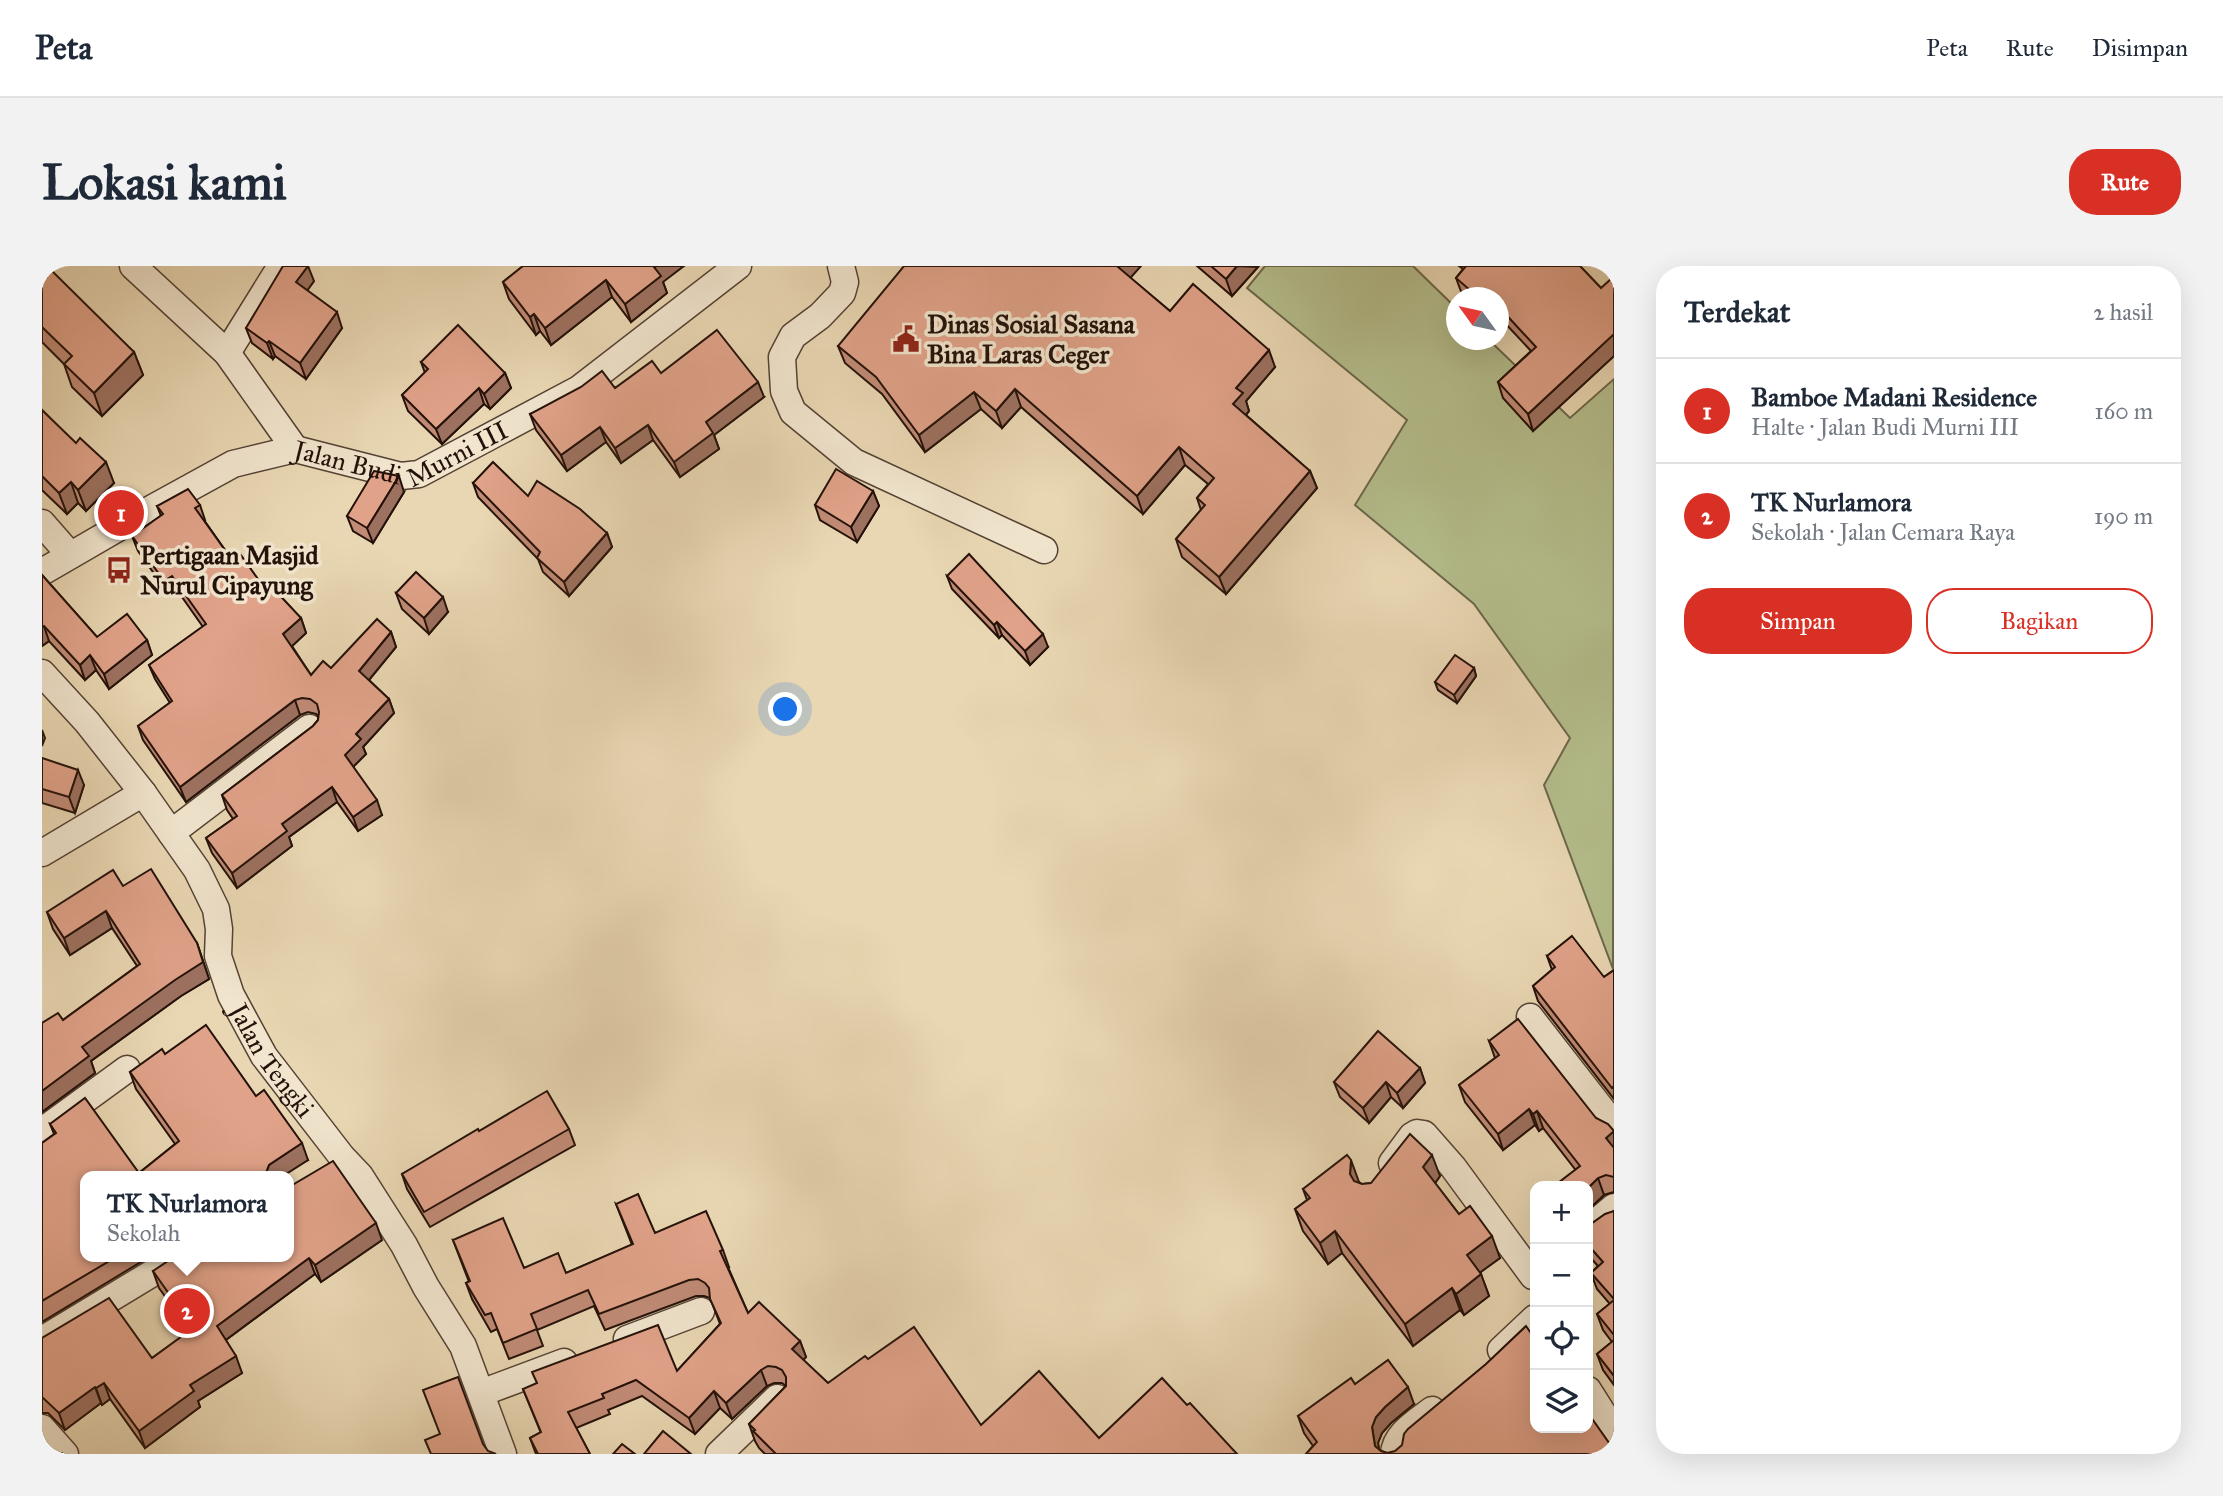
<!DOCTYPE html>
<html lang="id">
<head>
<meta charset="utf-8">
<style>
  :root { --surface:#fff; --page:#f2f2f3; --text:#1f2937; --muted:#747a83; --line:#e0e1e3; --accent:#d93025 }
  body { margin:0; font-family:"IM FELL Great Primer",serif; background:var(--page); color:var(--text) }
  .controls { position:absolute; right:21px; bottom:21px; display:grid; overflow:hidden; border-radius:14px; box-shadow:0 7px 28px #0002 }
  .controls button { width:63px; height:63px; display:grid; place-items:center; padding:0; border:0; border-bottom:2px solid var(--line); background:var(--surface); color:var(--text); font:35px sans-serif }
  .compass { position:absolute; left:1404px; top:21px; width:63px; height:63px; border-radius:50%; background:var(--surface); box-shadow:0 7px 28px #0002; rotate:303deg }
  .you { position:absolute; left:744px; top:444px; width:24px; height:24px; margin:-18px; border:5px solid #fff; border-radius:50%; background:#1a73e8; box-shadow:0 0 0 10px #1a73e833 }
  .badge { display:grid; place-items:center; width:46px; height:46px; border-radius:50%; background:var(--accent); color:#fff; font-size:23px; font-weight:700 }
  .pin { position:absolute; translate:-50% -50%; border:4px solid #fff; box-shadow:0 2px 7px #0006 }
  .popup { position:absolute; left:38px; top:905px; width:214px; height:91px; box-sizing:border-box; display:grid; place-content:center; border-radius:14px; background:var(--surface); filter:drop-shadow(0 2px 5px #0005); font-size:23px; white-space:nowrap; color:var(--muted) }
  .popup b { font-size:26px; color:var(--text) }
  .popup::after { content:''; position:absolute; left:50%; top:100%; margin-left:-14px; border:14px solid transparent; border-top-color:var(--surface) }
  .list { margin:0; padding:0; list-style:none }
  h2 { display:flex; justify-content:space-between; align-items:center; height:91px; margin:0; padding:0 28px; font-size:30px }
  h2 small { font-size:23px; font-weight:400; color:var(--muted) }
  .list li { display:grid; grid-template-columns:46px 1fr auto; gap:21px; align-items:center; box-sizing:border-box; height:105px; padding:0 28px; border-top:2px solid var(--line) }
  .list b { display:block; font-size:26px; white-space:nowrap }
  .list p { margin:0; font-size:23px; white-space:nowrap; color:var(--muted) }
  .list em { font-size:23px; font-style:normal; color:var(--muted) }
  .actions { display:flex; gap:14px; padding:21px 28px }
  .actions a { flex:1; padding:16px 0; border:2px solid var(--accent); border-radius:28px; text-align:center; font-size:24px; color:var(--accent) }
  .actions .main { background:var(--accent); color:#fff }
  .icon { flex:none; width:38px; height:38px; fill:none; stroke:currentColor; stroke-width:2; stroke-linecap:round; stroke-linejoin:round }
  .map { position:relative; flex:none; width:1572px; height:1188px; overflow:hidden; border-radius:28px }
  header { display:flex; align-items:center; gap:42px; box-sizing:border-box; height:98px; padding:0 35px; background:var(--surface); border-bottom:2px solid var(--line) }
  header strong { font-size:33px }
  nav { display:flex; gap:38px; margin-inline-start:auto; font-size:24px }
  .intro { display:flex; align-items:center; justify-content:space-between; box-sizing:border-box; height:168px; padding:0 42px }
  h1 { margin:0; font-size:49px }
  .button { padding:18px 32px; border-radius:28px; background:var(--accent); color:#fff; font-size:24px; font-weight:700 }
  main { display:flex; gap:42px; padding:0 42px }
  aside { flex:1; background:var(--surface); border-radius:28px; box-shadow:0 7px 28px #0002 }
  .map>svg:first-child { display:block }
</style>
</head>
<body>
<header>
<strong>Peta</strong>
<nav><a>Peta</a><a>Rute</a><a>Disimpan</a></nav>
</header>
<div class="intro"><h1>Lokasi kami</h1><a class="button">Rute</a></div>
<main>
<div class="map">
<svg width="1572" height="1188" viewBox="0 0 1572 1188">
  <rect width="100%" height="100%" fill="#e9d7b3"/>
  <filter id="stains"><feTurbulence type="fractalNoise" baseFrequency=".00286" numOctaves="4"/><feColorMatrix values="0 0 0 0 .2 0 0 0 0 .09 0 0 0 0 .02 0 0 0 .5 -.17"/></filter>
  <radialGradient id="worn" r=".72"><stop offset=".6" stop-color="#630" stop-opacity="0"/><stop offset="1" stop-color="#630" stop-opacity=".3"/></radialGradient>
  <path fill="#b5be8d" stroke="#6c684b" stroke-width="2" d="M1223,0H1371L1414,42V74H1447L1528,152L1572,113L1571,703L1502,519L1528,472L1432,338L1313,239L1365,154L1205,22Z"/>
  <g fill="none" stroke-linecap="round" stroke-linejoin="round">
    <defs>
      <g id="street">
        <path d="M91,0L185,87L253,183"/>
        <path d="M799,0L803,16L800,27L778,50L751,70L740,91L742,125L751,146L812,196L1002,284"/>
        <path d="M185,87L239,0"/>
        <path d="M0,257L28,289"/>
        <path id="s1" d="M0,306L100,248L191,198L253,183L359,210L377,208L537,123L696,0"/>
        <path id="s2" d="M0,407L45,456L101,527L155,604L174,643L177,663L176,690L189,729L222,790L300,891L318,910L362,979L384,1021L421,1080L461,1188"/>
        <path d="M129,567L267,462"/>
        <path d="M0,587L101,527"/>
        <path d="M1488,751L1572,859"/>
        <path d="M0,865L85,803"/>
        <path d="M1350,897L1370,870L1375,867L1382,868L1411,901L1491,1010"/>
        <path d="M1546,963L1572,941"/>
        <path d="M585,1073L659,1045"/>
        <path d="M0,1074L137,991"/>
        <path d="M1459,1084L1493,1052"/>
        <path d="M1546,1124L1572,1165"/>
        <path d="M439,1127L522,1096"/>
        <path d="M0,1162L23,1188"/>
        <path d="M677,1188L735,1132"/>
        <path d="M1352,1188C1353,1168 1375,1156 1390,1144"/>
      </g>
    </defs>
    <use href="#street" stroke="#554234" stroke-width="29"/>
    <use href="#street" stroke="#f1e5ce" stroke-width="26"/>
  </g>
  <g fill="#c18b76" stroke="#241109" stroke-width="2">
    <path d="M481,0L621,16L625,27L589,56L570,31L509,79L498,65L494,69L467,33L461,16Z"/>
    <path d="M1155,0H1215L1216,1L1190,30Z"/>
    <path d="M1417,0H1538L1559,22L1572,16V90L1491,165L1461,132L1456,116L1489,85L1461,55L1457,59V32H1424L1420,28L1414,12L1421,3Z"/>
    <path d="M0,7L92,86L101,109L60,150L30,121L22,98L0,76Z"/>
    <path d="M1088,12L1128,45L1233,101L1204,135L1207,145L1204,149L1268,205L1275,222L1184,328L1140,291L1134,273L1159,244L1155,232L1166,218L1143,199L1101,248L979,141L960,162L939,143L883,186L840,128L803,97L796,80Z"/>
    <path d="M272,15L265,24L300,62L264,113L233,90L231,93L210,77L204,62Z"/>
    <path d="M379,96L463,107L469,122L448,143L442,138L400,178L366,145L360,129L383,107Z"/>
    <path d="M619,107L722,131L672,169L677,183L638,211L611,174L579,197L564,176L525,205L494,164L488,148Z"/>
    <path d="M0,144L72,217L44,245L36,237L25,248L0,224Z"/>
    <path d="M431,217L486,230L565,267L570,281L527,330L501,306L496,293L436,231Z"/>
    <path d="M831,225L837,240L815,276L778,254L773,239Z"/>
    <path d="M362,226L331,277L311,265L305,250Z"/>
    <path d="M158,239L163,254H162L188,291L226,327L259,352L264,367L250,380L269,409L289,402L349,366L354,381L327,414L347,433L352,447L321,481L324,488L311,501L340,549L316,565L295,536L247,571L250,580L195,622L170,587L164,572L191,553L185,544L180,529L271,460L276,454V450L274,448L266,446L258,449L144,536L101,474L96,460L128,437L113,413L107,399L161,361L135,324L128,330L96,285L90,270L119,250L115,240Z"/>
    <path d="M0,309L55,371L105,374L110,389L67,423L54,404L43,414L7,375L0,380Z"/>
    <path d="M905,310L1006,381L988,399L960,369L957,372L910,323Z"/>
    <path d="M354,327L406,346L387,368L360,343Z"/>
    <path d="M1432,402L1434,410L1415,437L1396,424L1393,416Z"/>
    <path d="M0,492L42,519L33,547L0,537Z"/>
    <path d="M81,620L155,677L167,713L139,730L49,795L53,807L0,846V757L21,754L95,700L70,662L28,689L11,663L5,646Z"/>
    <path d="M1505,690L1562,711L1572,704V833L1496,735L1491,720L1510,704Z"/>
    <path d="M1447,775L1572,865V926L1562,929L1546,944V920L1501,862L1497,865L1493,859L1461,884L1423,836L1417,819L1453,792Z"/>
    <path d="M123,788L214,830L266,894L44,991H107L0,1056V877L12,868L8,858L97,907L133,878L94,823L88,806Z"/>
    <path d="M1378,802L1383,817L1361,842L1349,831L1327,857L1298,831L1292,816Z"/>
    <path d="M527,863L533,879L388,961L365,923L360,908L437,865Z"/>
    <path d="M1398,910L1393,917L1417,948L1458,992L1438,1006L1447,1030L1422,1049L1418,1044L1371,1080L1300,987L1286,998L1261,965L1253,943L1265,934L1261,923L1317,916L1320,918Z"/>
    <path d="M574,938L613,967L681,984L687,1001H686L706,1047L758,1075L764,1091L761,1094L786,1117L826,1093L939,1159L1057,1172L1145,1139L1195,1188H723L717,1182L713,1175L707,1158L744,1120L740,1117H732L725,1120L690,1153L678,1142L653,1168L600,1130L566,1144L568,1148L534,1162L548,1188H494L488,1172L499,1167L481,1123L635,1105L678,1058L668,1032L662,1030H654L563,1064L552,1040L495,1064L501,1080L467,1093L455,1063L449,1066L430,1033L424,1017L427,1016L411,974L482,1002L524,1007L590,979Z"/>
    <path d="M1572,945V1119L1561,1104L1555,1088L1570,1076L1561,1064L1555,1048L1568,1038L1555,1023L1549,1007L1556,1000L1546,989V960Z"/>
    <path d="M340,974L279,1016L273,1008L184,1074L200,1107L156,1135L158,1141L103,1182L68,1133L60,1139L59,1137L23,1164L6,1147H0V1072L110,1092L148,1065L117,1022L111,1005Z"/>
    <path d="M1313,1118L1372,1138L1349,1157L1340,1167L1336,1177L1337,1184L1345,1187L1264,1188L1271,1180L1262,1167L1256,1150Z"/>
  </g>
  <g fill="#9d7160" stroke="#241109" stroke-width="2">
    <path d="M266,0L272,15L260,32L254,16Z"/>
    <path d="M614,0H642L621,16L625,27L589,56L583,38Z"/>
    <path d="M1077,0H1099L1082,19L1076,1Z"/>
    <path d="M1195,0L1216,1L1190,30L1184,13Z"/>
    <path d="M564,14L570,31L509,79L503,62Z"/>
    <path d="M1457,43L1461,55L1457,60Z"/>
    <path d="M295,46L300,62L264,113L258,97Z"/>
    <path d="M492,48L498,65L494,69L488,51Z"/>
    <path d="M1572,68V90L1491,165L1486,148Z"/>
    <path d="M227,75L233,90L231,93L225,77Z"/>
    <path d="M1227,84L1233,101L1204,135L1207,145L1198,156L1191,138L1194,122Z"/>
    <path d="M92,86L101,109L60,150L52,127Z"/>
    <path d="M463,107L469,122L448,143L442,128Z"/>
    <path d="M716,116L722,131L672,169L677,183L638,211L632,196L664,156Z"/>
    <path d="M437,122L442,138L400,178L394,163Z"/>
    <path d="M973,123L979,141L960,162L954,145Z"/>
    <path d="M932,126L939,143L883,186L877,169Z"/>
    <path d="M606,159L611,174L579,197L573,182Z"/>
    <path d="M558,161L564,176L525,205L519,189Z"/>
    <path d="M1137,181L1143,199L1101,248L1095,230Z"/>
    <path d="M64,196L72,217L44,245L36,224Z"/>
    <path d="M1268,205L1275,222L1184,328L1177,311Z"/>
    <path d="M357,210L362,226L331,277L325,262Z"/>
    <path d="M29,216L36,237L25,248L17,227Z"/>
    <path d="M831,225L837,240L815,276L809,261Z"/>
    <path d="M565,267L570,281L527,330L522,316Z"/>
    <path d="M130,310L135,324L128,330L122,315Z"/>
    <path d="M401,331L406,346L387,368L382,352Z"/>
    <path d="M259,352L264,367L247,383L241,368Z"/>
    <path d="M955,356L960,369L957,372L952,359Z"/>
    <path d="M2,360L7,375L0,380V361Z"/>
    <path d="M349,366L354,381L322,420L317,405Z"/>
    <path d="M1001,368L1006,381L988,399L983,385Z"/>
    <path d="M105,374L110,389L67,423L62,408Z"/>
    <path d="M48,389L54,404L43,414L38,399Z"/>
    <path d="M1432,402L1434,410L1415,437L1412,429Z"/>
    <path d="M347,433L352,447L321,481L324,488L308,504L303,489L314,468Z"/>
    <path d="M253,434L258,449L144,536L138,521Z"/>
    <path d="M0,464L3,472L0,480Z"/>
    <path d="M36,504L42,519L33,547L27,531Z"/>
    <path d="M290,521L295,536L247,571L250,580L195,622L190,607L240,558Z"/>
    <path d="M335,534L340,549L316,565L311,551Z"/>
    <path d="M64,645L70,662L28,689L22,672Z"/>
    <path d="M155,677L167,713L139,730L49,795L53,807L0,846V825L40,781Z"/>
    <path d="M1378,802L1383,817L1361,842L1355,827Z"/>
    <path d="M1344,816L1349,831L1327,857L1321,842Z"/>
    <path d="M1487,843L1493,859L1461,884L1456,868Z"/>
    <path d="M1495,845L1501,862L1497,865L1491,848Z"/>
    <path d="M1572,865V886L1564,872Z"/>
    <path d="M260,877L266,894L241,910H225L224,907L227,899Z"/>
    <path d="M1390,889L1398,910L1389,923L1381,901Z"/>
    <path d="M1309,894L1317,916L1315,930L1308,908Z"/>
    <path d="M1556,912L1562,929L1546,944V922Z"/>
    <path d="M334,957L340,974L279,1016L273,999Z"/>
    <path d="M1293,965L1300,987L1286,998L1278,977Z"/>
    <path d="M1450,970L1458,992L1432,1011L1425,989Z"/>
    <path d="M267,992L273,1008L181,1076L175,1060Z"/>
    <path d="M1439,1008L1447,1030L1422,1049L1414,1028Z"/>
    <path d="M1410,1022L1418,1044L1371,1080L1363,1058Z"/>
    <path d="M758,1075L764,1091L756,1100L750,1083Z"/>
    <path d="M194,1090L200,1107L156,1135L158,1141L103,1182L97,1165L148,1119Z"/>
    <path d="M719,1104L725,1120L690,1153L684,1137Z"/>
    <path d="M62,1117L68,1133L60,1139L54,1122Z"/>
    <path d="M53,1121L59,1137L23,1164L17,1147Z"/>
    <path d="M1366,1121L1372,1138L1349,1157L1340,1167L1336,1177L1338,1188L1333,1180L1330,1161L1334,1151L1343,1141Z"/>
    <path d="M672,1125L678,1142L653,1168L647,1152Z"/>
  </g>
  <g fill="#e0a289" stroke="#241109" stroke-width="2">
    <path d="M241,0H266L254,16L295,46L258,97L227,75L225,77L204,62Z"/>
    <path d="M481,0H614L612,1L619,10L583,38L564,14L503,62L492,48L488,51L461,16Z"/>
    <path d="M862,0H1077L1076,1L1128,45L1151,18L1227,84L1194,122L1201,127L1191,138L1268,205L1177,311L1134,273L1163,239L1155,232L1172,212L1137,181L1095,230L973,123L954,145L932,126L877,169L834,111L796,80Z"/>
    <path d="M1169,0H1195L1184,13Z"/>
    <path d="M1424,0H1538L1559,22L1569,13L1572,16V68L1486,148L1456,116L1494,81L1457,41V32H1437L1414,12Z"/>
    <path d="M6,1L92,86L52,127L22,98L30,90L0,61V7Z"/>
    <path d="M416,59L463,107L442,128L437,122L394,163L360,129L386,103L379,96Z"/>
    <path d="M675,64L716,116L664,156L671,167L632,196L606,159L573,182L558,161L519,189L488,148L539,121L560,105L573,122L610,95L619,107Z"/>
    <path d="M0,144L34,177L38,172L64,196L36,224L29,216L17,227L0,210Z"/>
    <path d="M451,196L486,230L495,215L538,243L565,267L522,316L495,292L498,286L431,217Z"/>
    <path d="M794,203L831,225L809,261L773,239Z"/>
    <path d="M332,205L357,210L325,262L305,250Z"/>
    <path d="M146,223L158,239L153,242L188,291L196,285L226,327L231,322L259,352L241,368L269,409L281,395L289,402L335,353L349,366L317,405L347,433L314,468L319,473L303,489L335,534L311,551L290,521L240,558L245,565L190,607L164,572L195,550L180,529L271,460L276,454L277,446L275,438L268,433L260,432L253,434L138,521L96,460L130,435L107,399L164,358L130,310L122,315L90,270L121,248L115,240Z"/>
    <path d="M927,288L1001,368L983,385L955,356L952,359L905,310Z"/>
    <path d="M374,306L401,331L382,352L354,327Z"/>
    <path d="M0,309L55,371L85,348L105,374L62,408L48,389L38,399L2,360L0,361Z"/>
    <path d="M1413,389L1432,402L1412,429L1393,416Z"/>
    <path d="M0,492L36,504L27,531L0,523Z"/>
    <path d="M109,603L155,677L161,696L133,714L40,781L47,790L0,825V757L16,747L21,754L98,698L64,645L22,672L5,646L71,604L81,620Z"/>
    <path d="M1530,670L1562,711L1572,704V820L1570,822L1491,720L1513,701L1505,690Z"/>
    <path d="M1476,753L1554,852L1566,858L1572,865L1564,872L1572,882V911L1564,909L1556,912L1546,922V920H1512L1538,900L1495,845L1491,848L1487,843L1456,868L1417,819L1457,789L1447,775Z"/>
    <path d="M164,759L214,830L222,824L260,877L227,899L224,907L225,910H44V991H74L0,1035V877L14,867L8,858L43,832L97,907L137,875L88,806L120,783L123,788Z"/>
    <path d="M1336,765L1378,802L1355,827L1344,816L1321,842L1292,816Z"/>
    <path d="M505,825L527,863L382,946L360,908L436,863L437,865Z"/>
    <path d="M1368,868L1390,889L1381,901L1417,948L1428,940L1450,970L1425,989L1439,1008L1414,1028L1410,1022L1363,1058L1293,965L1278,977L1253,943L1268,932L1261,923L1305,889L1309,894L1308,908L1312,915L1320,918L1329,917Z"/>
    <path d="M291,895L334,957L273,999L267,992L175,1060L194,1090L148,1119L152,1125L97,1165L62,1117L54,1122L53,1121L17,1147L0,1131V1072L67,1032L110,1092L151,1062L111,1005L132,991H247V921Z"/>
    <path d="M596,928L613,967L664,945L681,984L678,985L706,1047L717,1036L758,1075L750,1083L786,1117L823,1090L826,1093L872,1061L939,1159L997,1105L1057,1172L1120,1112L1145,1139L1148,1137L1195,1188H734L711,1165L713,1164L707,1158L744,1120V1111L740,1104L734,1101L726,1100L719,1104L684,1137L672,1125L647,1152L594,1114L560,1128L562,1132L526,1146L548,1188H496L488,1172L499,1166L481,1123L495,1117L490,1106L616,1059L635,1105L679,1057L668,1033L667,1022L663,1017L656,1013L647,1014L557,1048L546,1024L489,1048L495,1063L461,1077L449,1047L443,1049L424,1017L428,1015L411,974L461,952L482,1002L516,987L524,1007L591,978L574,938Z"/>
    <path d="M1572,945V1033L1549,1007L1561,996L1546,979V960L1563,948Z"/>
    <path d="M1572,1034V1069L1555,1048Z"/>
    <path d="M1484,1060L1493,1073V1162H1546V1147L1572,1184V1188H1264L1275,1176L1256,1150L1309,1112L1313,1118L1346,1094L1366,1121L1343,1141L1334,1151L1330,1161L1333,1180L1339,1185L1345,1187L1353,1185L1360,1179L1362,1168L1366,1163L1444,1098Z"/>
    <path d="M1572,1074V1110L1555,1088Z"/>
    <path d="M416,1111L441,1178L446,1185L454,1188H389L383,1174L398,1168L381,1124Z"/>
    <path d="M621,1165L649,1188H602Z"/>
    <path d="M0,1176L6,1182L13,1187H20L21,1188H0Z"/>
    <path d="M580,1178L593,1188H571Z"/>
  </g>
  <defs>
    <symbol id="civic-bare" viewBox="-9 -9 18 18"><path d="M-.6-6.5H3V-4.5H.6V-3L4-1V1h2V6H-6V1h2V-1L-.6-3ZM-1.2 2.5V6h2.4V2.5Z" fill="#8f2418" stroke="#f1e5ce" stroke-width="2.5" paint-order="stroke"/></symbol>
    <symbol id="bus-bare" viewBox="-9 -9 18 18"><path d="M-5-6H5V4H4V6H2V4H-2V6H-4V4H-5ZM-3.5-4V0h7V-4ZM-3.5 1.2v1.5H-2V1.2ZM2 1.2v1.5H3.5V1.2Z" fill="#8f2418" stroke="#f1e5ce" stroke-width="2.5" paint-order="stroke"/></symbol>
  </defs>
  <g fill-rule="evenodd">
    <use href="#civic-bare" x="845" y="54" width="38" height="38"/>
    <use href="#bus-bare" x="58" y="285" width="38" height="38"/>
  </g>
  <g text-anchor="middle" stroke-width="7" stroke-linejoin="round" paint-order="stroke">
    <g font-size="26" font-weight="bold" fill="#241109" stroke="#f1e5ce" text-anchor="start">
      <text x="885" y="67">Dinas Sosial Sasana<tspan x="885" dy="30">Bina Laras Ceger</tspan></text>
      <text x="98" y="298">Pertigaan Masjid<tspan x="98" dy="30">Nurul Cipayung</tspan></text>
    </g>
    <g font-size="26" fill="#241109" stroke="#f1e5ce">
      <text dy="9" stroke="none"><textPath href="#s1" startOffset="396">Jalan Budi Murni III</textPath></text>
      <text dy="9" stroke="none"><textPath href="#s2" startOffset="460">Jalan Tengki</textPath></text>
    </g>
  </g>
  <rect width="100%" height="100%" filter="url(#stains)"/>
  <rect width="100%" height="100%" fill="url(#worn)"/>
</svg>
<div class="controls">
<button>+</button>
<button>−</button>
<button><svg class="icon" aria-label="locate" viewBox="0 0 24 24"><circle cx="12" cy="12" r="6"/><path d="M12 2v4M12 18v4M2 12h4M18 12h4"/></svg></button>
<button><svg class="icon" aria-label="layers" viewBox="0 0 24 24"><path d="M12 4l9 5-9 5-9-5zM3 14l9 5 9-5"/></svg></button>
</div>
<svg class="compass" viewBox="-18 -18 36 36"><path d="M0-13l5 13h-10z" fill="#e53935"/><path d="M0 13l5-13h-10z" fill="#747a83"/></svg>
<div class="you"></div>
<div class="pin badge" style="left:79px;top:247px">1</div>
<div class="pin badge" style="left:145px;top:1045px">2</div>
<div class="popup"><b>TK Nurlamora</b>Sekolah</div>
</div>
<aside>
<h2>Terdekat<small>2 hasil</small></h2>
<ul class="list">
<li><span class="badge">1</span><div><b>Bamboe Madani Residence</b><p>Halte · Jalan Budi Murni III</p></div><em>160 m</em></li>
<li><span class="badge">2</span><div><b>TK Nurlamora</b><p>Sekolah · Jalan Cemara Raya</p></div><em>190 m</em></li>
</ul>
<div class="actions"><a class="main">Simpan</a><a>Bagikan</a></div>
</aside>
</main>
</body>
</html>
